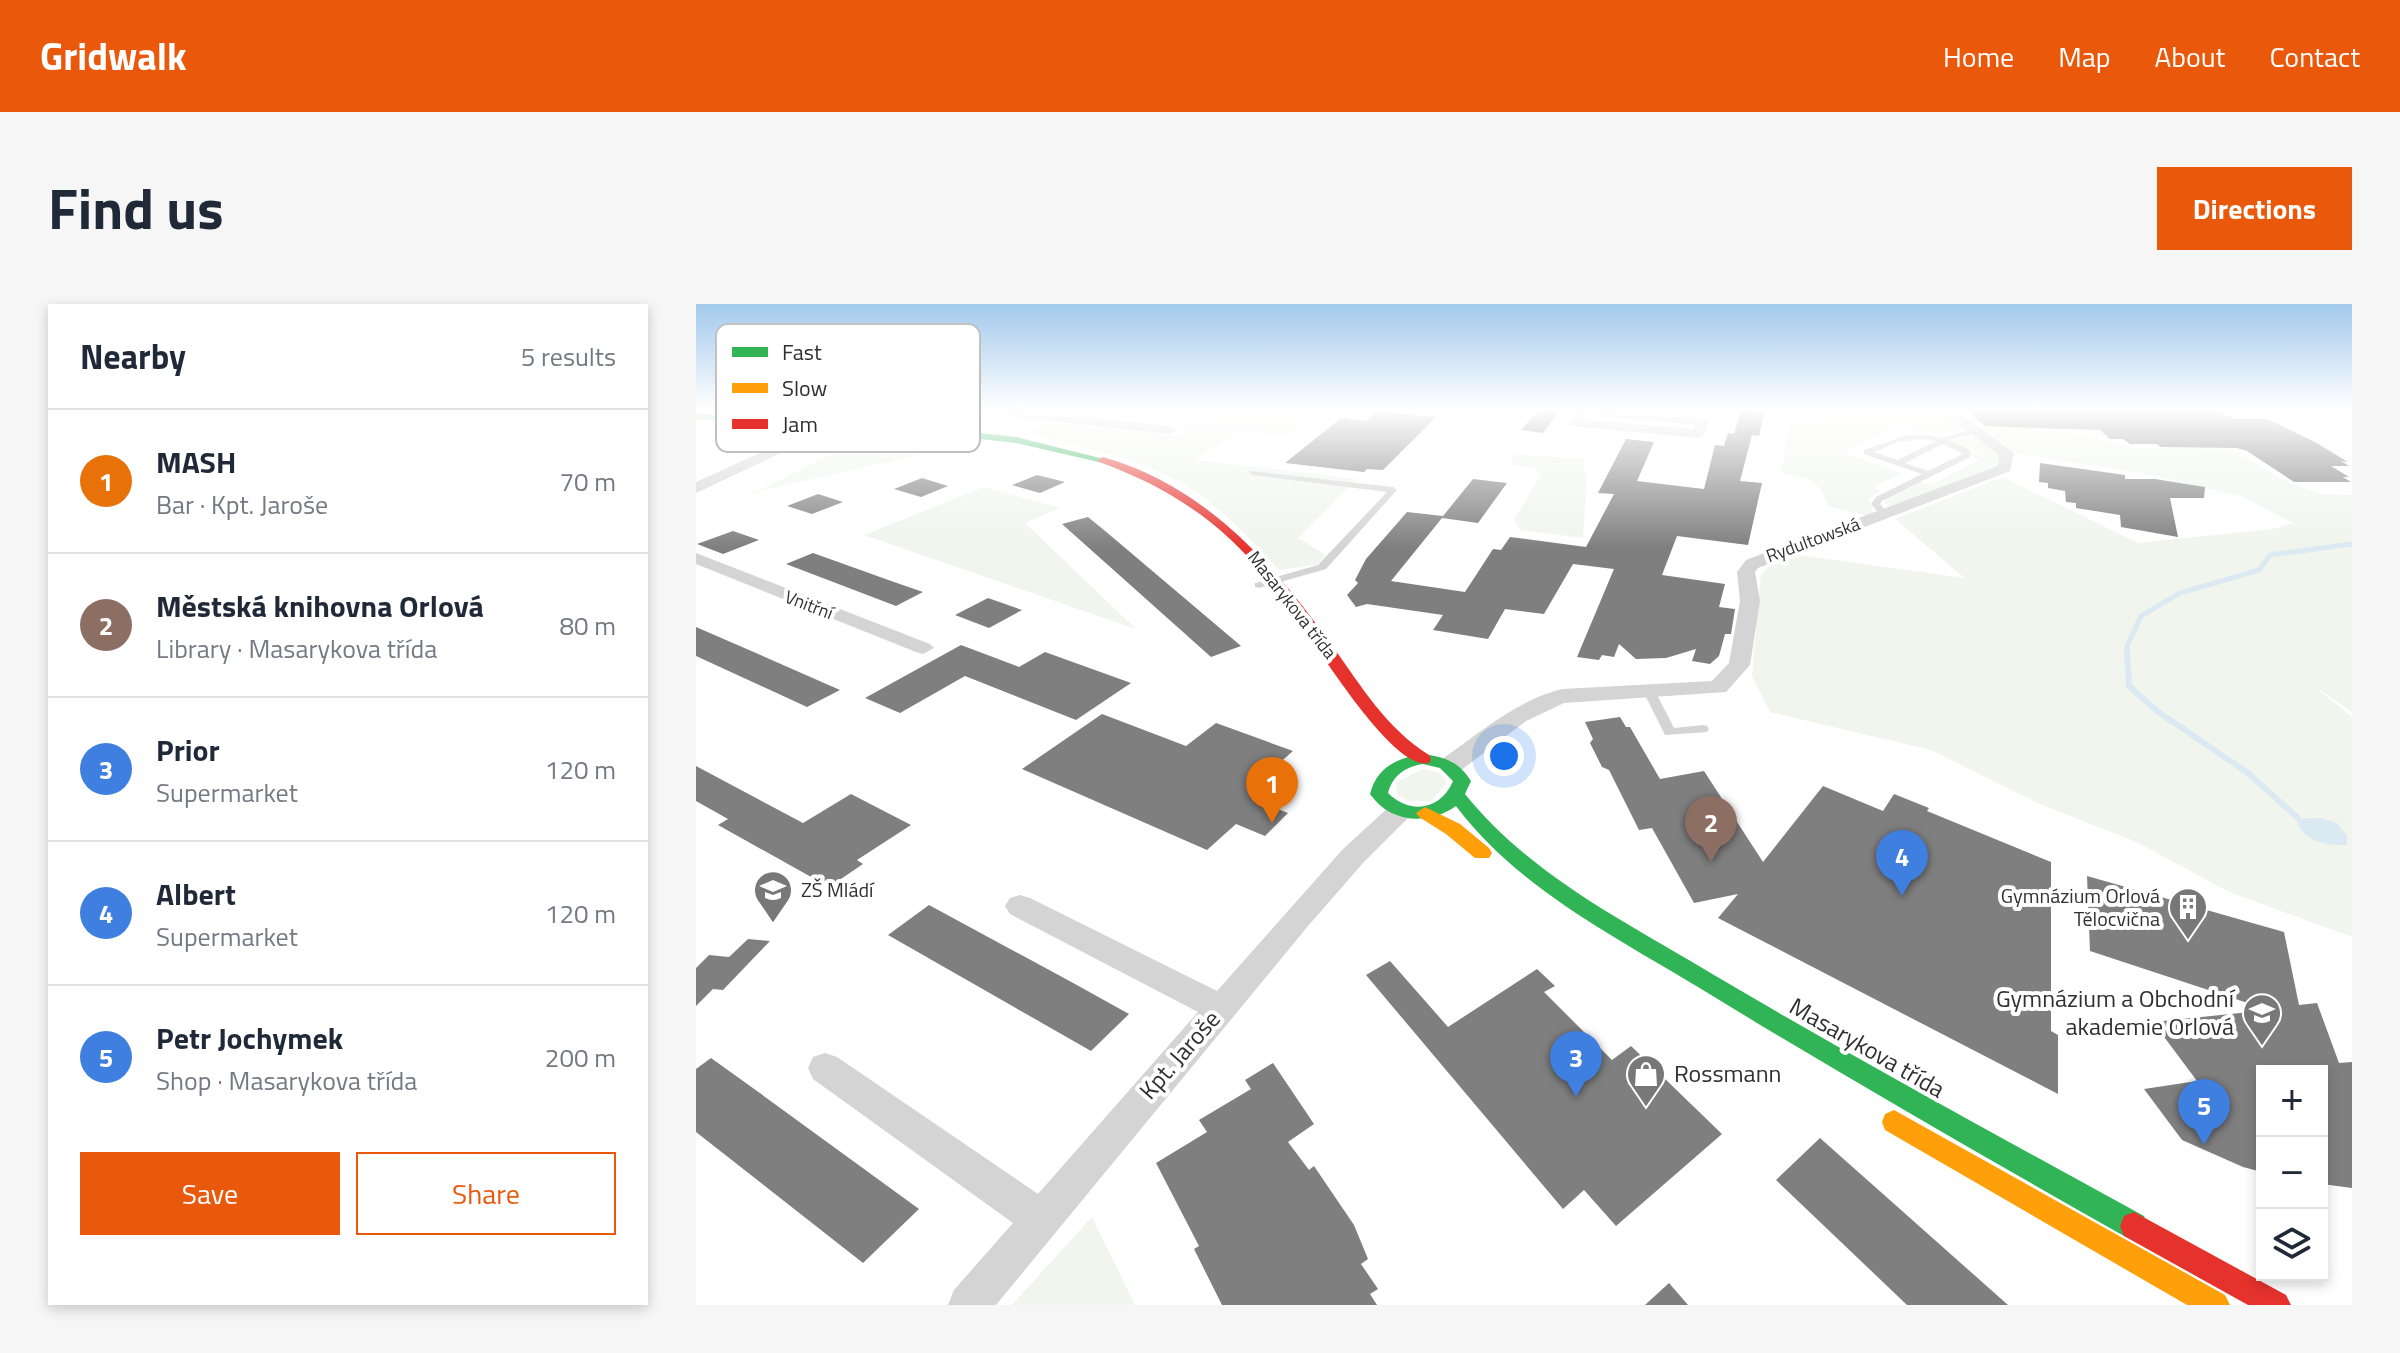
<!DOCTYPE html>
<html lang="en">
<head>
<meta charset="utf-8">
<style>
  :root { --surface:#fff; --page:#f6f6f7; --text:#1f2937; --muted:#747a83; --line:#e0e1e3; --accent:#ea580c }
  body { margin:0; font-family:"Titillium Web",sans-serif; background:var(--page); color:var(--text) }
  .controls { position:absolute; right:24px; bottom:24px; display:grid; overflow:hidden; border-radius:0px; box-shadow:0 4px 12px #0003 }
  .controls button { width:72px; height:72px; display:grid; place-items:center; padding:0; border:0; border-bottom:2px solid var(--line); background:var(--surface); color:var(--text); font:40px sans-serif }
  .you { position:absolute; left:808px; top:452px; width:28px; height:28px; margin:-20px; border:6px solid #fff; border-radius:50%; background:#1a73e8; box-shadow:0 0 0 12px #1a73e833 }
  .badge { display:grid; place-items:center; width:52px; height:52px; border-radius:50%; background:var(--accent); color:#fff; font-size:26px; font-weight:700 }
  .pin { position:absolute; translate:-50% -66px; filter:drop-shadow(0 2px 4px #0008) }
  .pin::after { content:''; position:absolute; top:42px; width:28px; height:24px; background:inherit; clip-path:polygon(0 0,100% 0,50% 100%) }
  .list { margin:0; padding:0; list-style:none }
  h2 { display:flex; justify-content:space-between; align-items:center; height:104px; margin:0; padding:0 32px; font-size:34px }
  h2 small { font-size:26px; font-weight:400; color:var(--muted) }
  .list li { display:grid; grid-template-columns:52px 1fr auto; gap:24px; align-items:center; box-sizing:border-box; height:144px; padding:0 32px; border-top:2px solid var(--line) }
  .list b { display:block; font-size:30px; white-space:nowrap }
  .list p { margin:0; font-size:26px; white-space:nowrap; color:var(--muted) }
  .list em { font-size:26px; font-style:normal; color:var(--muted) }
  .actions { display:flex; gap:16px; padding:24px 32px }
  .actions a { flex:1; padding:18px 0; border:2px solid var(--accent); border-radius:0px; text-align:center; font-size:28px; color:var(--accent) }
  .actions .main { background:var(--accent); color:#fff }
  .icon { flex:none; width:44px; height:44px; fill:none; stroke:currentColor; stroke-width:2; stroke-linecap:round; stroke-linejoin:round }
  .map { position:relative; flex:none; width:1656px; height:1001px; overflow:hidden; border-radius:0px }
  header { display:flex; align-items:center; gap:48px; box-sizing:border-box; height:112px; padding:0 40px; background:var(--accent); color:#fff }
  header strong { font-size:38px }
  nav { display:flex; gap:44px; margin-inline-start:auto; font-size:28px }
  .intro { display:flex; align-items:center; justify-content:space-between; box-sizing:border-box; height:192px; padding:0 48px }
  h1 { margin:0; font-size:56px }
  .button { padding:20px 36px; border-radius:0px; background:var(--accent); color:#fff; font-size:28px; font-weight:700 }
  main { display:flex; gap:48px; padding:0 48px }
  aside { flex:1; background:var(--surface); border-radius:0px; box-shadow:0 4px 12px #0003 }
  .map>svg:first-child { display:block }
</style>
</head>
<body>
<header>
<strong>Gridwalk</strong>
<nav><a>Home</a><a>Map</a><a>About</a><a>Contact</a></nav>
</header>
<div class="intro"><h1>Find us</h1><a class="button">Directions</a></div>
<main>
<aside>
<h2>Nearby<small>5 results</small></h2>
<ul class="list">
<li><span class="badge" style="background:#e8710a">1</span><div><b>MASH</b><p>Bar · Kpt. Jaroše</p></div><em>70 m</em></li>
<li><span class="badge" style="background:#8d6e63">2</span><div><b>Městská knihovna Orlová</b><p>Library · Masarykova třída</p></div><em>80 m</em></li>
<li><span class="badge" style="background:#3f7fe0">3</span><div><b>Prior</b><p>Supermarket</p></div><em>120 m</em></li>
<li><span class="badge" style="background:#3f7fe0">4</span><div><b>Albert</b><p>Supermarket</p></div><em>120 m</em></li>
<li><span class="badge" style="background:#3f7fe0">5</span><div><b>Petr Jochymek</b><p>Shop · Masarykova třída</p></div><em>200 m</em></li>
</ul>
<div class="actions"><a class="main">Save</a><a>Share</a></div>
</aside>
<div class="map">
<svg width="1656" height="1001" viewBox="0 0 1656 1001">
  <rect width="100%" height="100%" fill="#fff"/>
  <g fill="#f1f5ed">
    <path d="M562,104H643L616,113L590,132L540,128L498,156L661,175L602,234L630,251L620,261L583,266C557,238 530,208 498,187C448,154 387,143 330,129L354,119L480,132C488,127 498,116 507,116C531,113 540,120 562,104Z"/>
    <path d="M1123,104L1247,106L1259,117L1263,126L1234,131L1204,122L1152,145L1150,150L1206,169L1177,183L1185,187L1172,194L1177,208L1172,212L1132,202C1122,174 1113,174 1085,169L1094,117L1120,119Z"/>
    <path d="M1286,123H1346L1439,144L1534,145L1592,178L1624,190L1656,191V408L1614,379L1656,413V633L1533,588L1441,538L1346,501L1235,446L1074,408L1056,372L1065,270L1087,249L1269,274L1199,215L1307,173L1442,239L1577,225L1597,219L1548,193L1455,171L1321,150Z"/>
    <path d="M1272,131L1304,149L1302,164L1197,204L1188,199L1192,193L1223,177L1235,181L1284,156L1275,151L1277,146L1257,137Z"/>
    <path d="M138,148L223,151L46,191L66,185Z"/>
    <path d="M819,150L887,155V164L891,169L887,234L825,226L818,216L845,171L841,165L813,160Z"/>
    <path d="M288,183L364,204L329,219L440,325L168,231Z"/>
    <path d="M728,465L744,469L751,478L736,497H711L701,490L700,478Z"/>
    <path d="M396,913L439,1001H316Z"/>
  </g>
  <path fill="#dae9f2" d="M1625,514L1641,519L1651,532V541C1631,541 1610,539 1601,519L1606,515Z"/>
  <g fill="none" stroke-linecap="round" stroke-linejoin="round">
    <path stroke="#dae9f2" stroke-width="5" d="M1431,349V342L1445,312L1484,289L1563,266L1574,251L1656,240"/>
    <path stroke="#dae9f2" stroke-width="6" d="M1431,347L1433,382L1461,407L1552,469L1602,514"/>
  </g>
  <g fill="#7f7f7f">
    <path d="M844,104H866L847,129L825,126Z"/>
    <path d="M1046,104L1069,106L1063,132L1056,131L1044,177L1066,179L1052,241L981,232L966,271L1029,280L1023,303L1039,305L1035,330H1029L1023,352L1014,360L996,357L1000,345L970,354L940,355L923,340L918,353L906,351L903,356L881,353L918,265L877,260L848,310L809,305L792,335L737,326L747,311L671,300L660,303L651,291L662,279L659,276L670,255L711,208L747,212L777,175L811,179L782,219L746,214L695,277L769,288L797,245L805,246L814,233L890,243L918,190L902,189L930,135L958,138L941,177L1008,185L1019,141L1028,142L1032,129L1038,130Z"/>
    <path d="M1270,104H1516L1538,115H1571L1619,138L1652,158L1645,157L1653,162H1635L1653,173H1647L1655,178H1598L1551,147L1541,144L1465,143L1461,140H1434L1427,135H1414L1404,126L1288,122Z"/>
    <path d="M681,107L740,113L687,166L671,165L668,168L589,159L645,114L670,117Z"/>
    <path d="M1344,159L1429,171V175H1459L1509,183L1508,194H1474L1482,233L1425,223L1424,211L1380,204V199L1370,198L1369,187L1352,184V179L1343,178Z"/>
    <path d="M341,171L369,178L344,189L316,181Z"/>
    <path d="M226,174L252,182L225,193L198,185Z"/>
    <path d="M122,190L147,198L116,210L91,202Z"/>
    <path d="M392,213L408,226L545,342L515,353L366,220Z"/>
    <path d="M37,227L63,236L27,250L1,240Z"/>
    <path d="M117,249L198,278L227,288L200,302L90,260Z"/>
    <path d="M292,294L326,306L293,324L259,311Z"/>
    <path d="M0,323L53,346L144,386L111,403L0,352Z"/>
    <path d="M265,341L323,363L349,348L435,379L380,416L269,372L204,409L169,394Z"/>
    <path d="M406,410L490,442L520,419L597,447L580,462L590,475L563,498L592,509L569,532L540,520L511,546L326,465Z"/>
    <path d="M924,413L930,423H934L964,475L1008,467L1067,558L1127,482L1187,507L1198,490L1233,504L1231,507L1355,558V727L1362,731V790L1022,614L1042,590L998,599L956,524L943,526L913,466L906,463L894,439L897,435L889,418Z"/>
    <path d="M0,462L107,519L155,490L215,521L161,556L167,560L133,583L22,521L32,515L0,497Z"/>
    <path d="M1391,572L1588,628L1603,701L1621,699L1643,759L1656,758V884L1626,880V767H1566V868L1547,863L1486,836L1448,785L1501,777L1457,718L1573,706L1394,647Z"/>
    <path d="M233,601L379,680L433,710L395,747L192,631Z"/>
    <path d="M52,635L74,637L27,686L17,685L0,702V664L13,651L33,653Z"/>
    <path d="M694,657L752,723L841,665L859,682L848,688L916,756L935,742L1026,830L920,922L888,886L867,905L670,671Z"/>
    <path d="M15,754L61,787L223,905L167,959L0,828V765Z"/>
    <path d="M577,759L618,820L592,838L613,866L618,862L658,921L672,955L665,960L682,985L674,990L681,1001H526L498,945L503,942L460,859L511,828L503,816L555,785L549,776Z"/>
    <path d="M1124,834L1312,1001H1211L1080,876Z"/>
    <path d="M973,979L992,1001H949Z"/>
  </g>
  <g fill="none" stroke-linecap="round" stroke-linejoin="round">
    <g fill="#d4d4d4" fill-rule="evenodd">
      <path d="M1277,125L1281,127L1280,129L1253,136L1275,146L1274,153L1186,197L1184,200L1193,210L1191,212H1185L1175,200L1180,193L1226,170L1168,150V146L1211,131H1232L1246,134ZM1222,135L1240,137L1201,156L1178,148L1202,138ZM1247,140L1267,150L1232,167L1209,159Z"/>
      <path d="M554,167L697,183L701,186L630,265L563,284L559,283V279L622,261L691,188L557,171L553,169Z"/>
      <path d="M953,383L959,387L978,424L1007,421L1011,422L1013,425L1011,428L969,431L947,387Z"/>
    </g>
    <g fill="#d4d4d4" fill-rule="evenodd">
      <path d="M40,104H60L25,118L18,114Z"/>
      <path d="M304,104L473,122L480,126L473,130L312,113L307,112Z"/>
      <path d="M883,104L1006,114L1013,118L1009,130L1002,134L875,122L873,119ZM892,111L998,121L997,125L889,116Z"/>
      <path d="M1241,104H1257L1316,147L1318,150L1314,167L1062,264L1059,268L1064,297L1054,361L1030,388L868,399L830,417L764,467H746L743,461L746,455C785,428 819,397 866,385L1016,377L1033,359L1044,297L1041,268L1050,256L1302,162L1303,151Z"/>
      <path d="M116,125L121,126V132L0,189V178Z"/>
      <path d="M0,249L234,340L238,344L227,350L220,348L0,260Z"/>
      <path d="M703,499L712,502L716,508L712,514L667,559L612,622L300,1001H252L258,986L317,919L117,775L112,764L117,753L129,749L141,753L342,890L502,708L314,610L309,602L314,594L324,591L334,594L521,687L647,545L694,502Z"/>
    </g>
    <g fill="#30b455" fill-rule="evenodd">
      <path d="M153,108L174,117L320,133L412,156L407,159L320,139L172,123L152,114L112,122L0,115V109L112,116Z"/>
      <path d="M727,450C749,453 763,458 775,477L769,490C835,572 930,618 1018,671C1160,755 1304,833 1448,912L1452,922L1448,932L1438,936L1428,932C1285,851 1142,769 1002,683C916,631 822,584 760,502C732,522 694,519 674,490C681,463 701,454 727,450ZM727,460L744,464L757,477C745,506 714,511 692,489C697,471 709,463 727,460Z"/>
    </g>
    <g fill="#ff9f0a" fill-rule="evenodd">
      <path d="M729,503L764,520L793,544L796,549L793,554H779L750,530L723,513L720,509Z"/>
      <path d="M1198,806L1529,991L1534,1001H1491L1189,826L1186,818L1189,810Z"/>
    </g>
    <g fill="#e5322d" fill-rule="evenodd">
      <path d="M407,153C509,182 577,259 637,343C666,383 690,424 733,451L735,455L733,459C695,469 610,324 587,294C571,273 553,253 534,235C495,199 453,176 403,158L402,156Z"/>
      <path d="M1438,908L1590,991L1595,1001H1552L1428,932L1424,922L1428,912Z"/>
    </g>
  </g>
  <linearGradient id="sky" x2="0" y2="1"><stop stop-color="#a2c9ec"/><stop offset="0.43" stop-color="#fff"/><stop offset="1" stop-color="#fff" stop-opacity="0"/></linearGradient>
  <rect width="1656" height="244" fill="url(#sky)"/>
  <defs>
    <symbol id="school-pin" viewBox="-11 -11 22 30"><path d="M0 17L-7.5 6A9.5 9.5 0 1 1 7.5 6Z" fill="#787878" stroke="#fff"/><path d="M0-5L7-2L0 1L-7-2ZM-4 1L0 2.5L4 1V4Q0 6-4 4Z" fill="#fff"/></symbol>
    <symbol id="building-pin" viewBox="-11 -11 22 30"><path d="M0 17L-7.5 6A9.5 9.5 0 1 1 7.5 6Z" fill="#787878" stroke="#fff"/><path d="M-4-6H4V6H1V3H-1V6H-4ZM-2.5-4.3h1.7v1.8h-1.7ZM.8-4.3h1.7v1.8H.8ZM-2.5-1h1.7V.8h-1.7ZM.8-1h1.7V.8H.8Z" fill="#fff"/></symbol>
    <symbol id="shop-pin" viewBox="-11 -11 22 30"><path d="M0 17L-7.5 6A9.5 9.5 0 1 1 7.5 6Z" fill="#787878" stroke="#fff"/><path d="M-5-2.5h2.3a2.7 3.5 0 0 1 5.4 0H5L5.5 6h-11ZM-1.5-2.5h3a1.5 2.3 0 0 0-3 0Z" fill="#fff"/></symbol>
  </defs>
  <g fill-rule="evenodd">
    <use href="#school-pin" x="55" y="564" width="44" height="60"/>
    <use href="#building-pin" x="1470" y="581" width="44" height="60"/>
    <use href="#school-pin" x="1544" y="687" width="44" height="60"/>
    <use href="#shop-pin" x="928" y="748" width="44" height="60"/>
  </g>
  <g text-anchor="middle" stroke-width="8" stroke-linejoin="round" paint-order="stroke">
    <g font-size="18" fill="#303030" stroke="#fff">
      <text transform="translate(1117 236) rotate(-20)" y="6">Rydultowská</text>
      <text transform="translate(113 301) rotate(21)" y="6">Vnitřní</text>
      <text transform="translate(596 301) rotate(52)" y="6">Masarykova třída</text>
    </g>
    <g font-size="20" fill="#303030" stroke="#fff" text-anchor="start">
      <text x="105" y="593">ZŠ Mládí</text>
      <text x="1464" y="599" text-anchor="end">Gymnázium Orlová<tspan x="1464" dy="23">Tělocvična</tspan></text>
    </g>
    <g font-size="24" fill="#303030" stroke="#fff" text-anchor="end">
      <text x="1538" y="703">Gymnázium a Obchodní<tspan x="1538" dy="28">akademie Orlová</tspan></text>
      <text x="978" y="778" text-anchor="start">Rossmann</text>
    </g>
    <g font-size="24" fill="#303030" stroke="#fff">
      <text transform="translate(1171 744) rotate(30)" y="8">Masarykova třída</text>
      <text transform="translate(484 751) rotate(-49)" y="8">Kpt. Jaroše</text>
    </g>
  </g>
  <rect x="20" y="20" width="264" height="128" rx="12" fill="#fff" stroke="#c1c1c1" stroke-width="2"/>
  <rect x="36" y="43" width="36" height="10" fill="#30b455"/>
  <rect x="36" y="79" width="36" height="10" fill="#ff9f0a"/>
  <rect x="36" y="115" width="36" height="10" fill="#e5322d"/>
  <g font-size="22" fill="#303030">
    <text x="86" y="56">Fast</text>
    <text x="86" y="92">Slow</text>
    <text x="86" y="128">Jam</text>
  </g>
</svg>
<div class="controls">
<button>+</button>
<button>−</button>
<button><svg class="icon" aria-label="layers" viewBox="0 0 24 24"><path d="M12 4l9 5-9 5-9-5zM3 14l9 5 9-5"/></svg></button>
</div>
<div class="you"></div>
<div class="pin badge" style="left:576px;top:519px;background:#e8710a">1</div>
<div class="pin badge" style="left:1015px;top:558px;background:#8d6e63">2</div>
<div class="pin badge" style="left:880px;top:793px;background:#3f7fe0">3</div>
<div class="pin badge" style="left:1206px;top:592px;background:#3f7fe0">4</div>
<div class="pin badge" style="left:1508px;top:841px;background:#3f7fe0">5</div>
</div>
</main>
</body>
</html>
